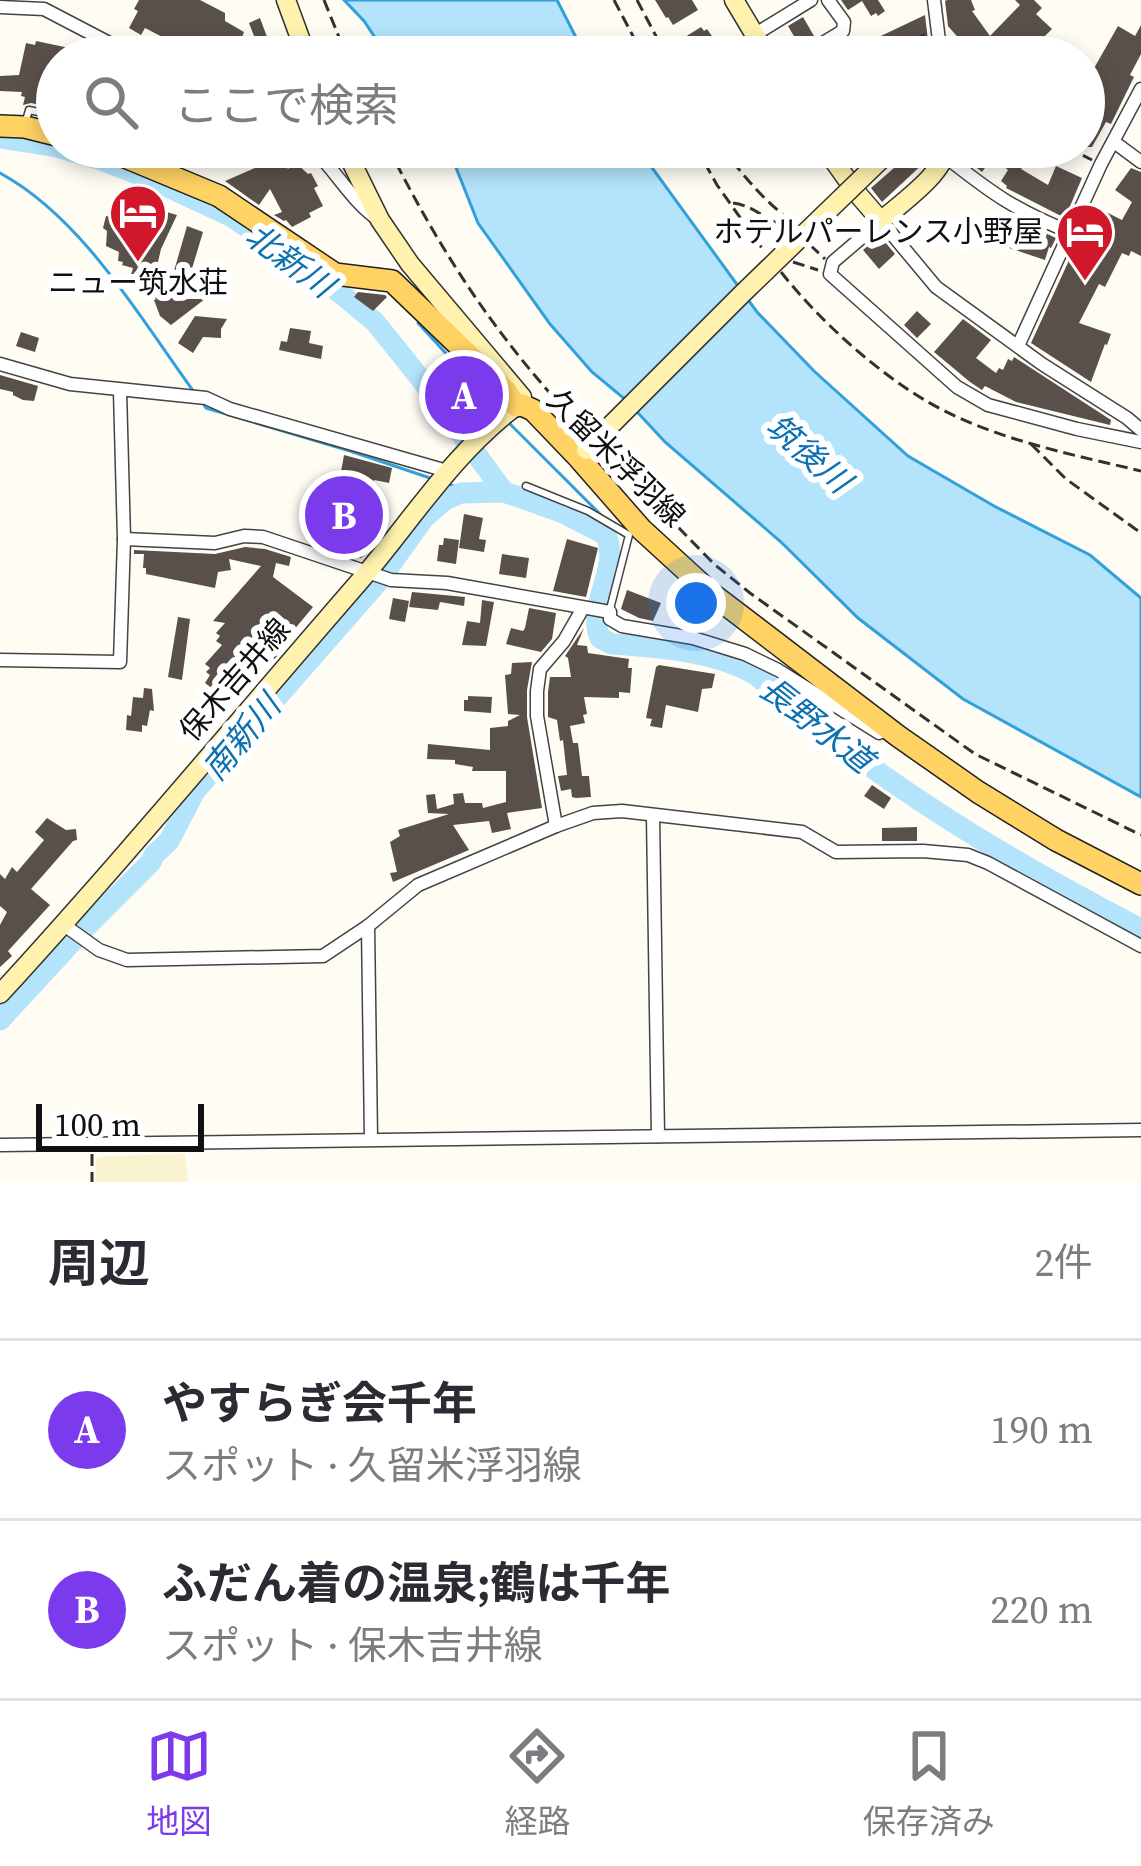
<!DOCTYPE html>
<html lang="ja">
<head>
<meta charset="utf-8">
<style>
  :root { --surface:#fff; --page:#f7f7f7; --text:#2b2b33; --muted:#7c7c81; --line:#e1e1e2; --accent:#7c3aed }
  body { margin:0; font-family:"Source Serif 4","Noto Sans JP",serif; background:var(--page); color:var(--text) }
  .scale { position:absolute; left:36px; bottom:30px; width:168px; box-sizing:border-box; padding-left:12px; border:6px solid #101010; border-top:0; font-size:33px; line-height:42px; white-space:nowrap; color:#101010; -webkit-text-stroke:9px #fff; paint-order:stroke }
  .you { position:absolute; left:696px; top:603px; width:42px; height:42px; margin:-30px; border:9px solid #fff; border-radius:50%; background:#1a73e8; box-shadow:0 0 0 18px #1a73e833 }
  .badge { display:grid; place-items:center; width:78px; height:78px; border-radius:50%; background:var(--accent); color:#fff; font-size:39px; font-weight:700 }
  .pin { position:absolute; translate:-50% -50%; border:6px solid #fff; box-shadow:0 3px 12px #0006 }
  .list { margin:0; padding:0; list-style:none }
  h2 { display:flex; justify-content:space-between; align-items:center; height:156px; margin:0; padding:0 48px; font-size:51px }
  h2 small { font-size:39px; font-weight:400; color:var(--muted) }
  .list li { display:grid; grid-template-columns:78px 1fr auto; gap:36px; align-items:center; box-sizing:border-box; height:180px; padding:0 48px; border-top:3px solid var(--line) }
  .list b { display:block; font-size:45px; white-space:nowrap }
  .list p { margin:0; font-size:39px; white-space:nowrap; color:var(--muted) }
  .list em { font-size:39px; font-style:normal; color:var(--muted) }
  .icon { flex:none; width:66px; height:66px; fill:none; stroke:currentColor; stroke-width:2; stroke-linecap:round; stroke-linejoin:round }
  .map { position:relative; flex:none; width:1141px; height:1182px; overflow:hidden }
  .search { position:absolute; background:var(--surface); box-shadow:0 6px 18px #0003; left:36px; right:36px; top:36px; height:132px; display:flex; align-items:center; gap:30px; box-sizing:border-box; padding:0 42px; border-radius:66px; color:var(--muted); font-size:45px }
  .sheet { height:516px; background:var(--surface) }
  nav { display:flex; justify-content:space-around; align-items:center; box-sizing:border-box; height:168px; border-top:3px solid var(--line); background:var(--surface); font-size:33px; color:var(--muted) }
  nav a { display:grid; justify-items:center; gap:6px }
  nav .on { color:var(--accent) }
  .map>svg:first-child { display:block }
</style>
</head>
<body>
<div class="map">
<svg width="1141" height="1182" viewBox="0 0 1141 1182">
  <rect width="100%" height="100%" fill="#fffcf4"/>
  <path fill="#f9f3d0" d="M185,1154L188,1182H96V1159L109,1156Z"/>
  <g fill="#b3e4fc" stroke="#32a0db" stroke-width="3">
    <path d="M344,0H557L586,57H388L364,21Z"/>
    <path d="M443,147H637L757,312L814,371L908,456L994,506L1090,555L1141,598V797L963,699L858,618L781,542L665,442L626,400L592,372L550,324L478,223L453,160Z"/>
  </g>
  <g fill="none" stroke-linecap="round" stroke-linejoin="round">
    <g stroke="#32a0db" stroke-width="3">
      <path d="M0,173C83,218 140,318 194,392"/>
      <path d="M418,323L498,410"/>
      <path d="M204,405L206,408L350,451L433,479"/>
      <path d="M508,422L603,517"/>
      <path d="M448,484L456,487L461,493"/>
    </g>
    <g stroke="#b3e4fc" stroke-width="21">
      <path d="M0,138L53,146L101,160L155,181L232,217L340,293L375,322L420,378L504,492"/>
      <path d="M0,1020L85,928L151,862L154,855L169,841L195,791L378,582L424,518L445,500L461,493L504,492L561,512L606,535C621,570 586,603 600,638L612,644C658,647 715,651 756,675C871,778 1004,858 1141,929"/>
    </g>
  </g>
  <g fill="#5a504b">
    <path d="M139,0H200L225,13V21L244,32L234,57H201L145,28L141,35L129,28L138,11L134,9Z"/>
    <path d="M655,0H692L698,10L673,25L668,17L666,18Z"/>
    <path d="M841,0H878L885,11L878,16L876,13L871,16L862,1L848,10Z"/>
    <path d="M947,0H971L975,10L972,11L990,36L1020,5L1015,0H1034L1042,8L1036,14L1052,29L1024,57H975L948,26L945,1Z"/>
    <path d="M925,15L930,57H924V54H908L905,57H862L869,51L864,44Z"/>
    <path d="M803,17L814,36L794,49L790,57H781L778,47L795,38L788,26Z"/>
    <path d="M260,18L270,45L259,49L249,23Z"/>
    <path d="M1141,25V54L1130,75L1134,77L1111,124L1106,122L1092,147H1084V129L1100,95L1084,87V65L1093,70L1118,26L1135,36Z"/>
    <path d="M701,27L704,31L707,29L716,42L710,46L718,57H686L677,42Z"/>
    <path d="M36,41L93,53L92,57H57V108L31,103L23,105L25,97L21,96L22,92L0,91V76L19,75L26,43L35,45Z"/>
    <path d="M143,147H187L180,163Z"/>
    <path d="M918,147H925L931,153L927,160L882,202L871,188Z"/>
    <path d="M960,147H1000L1022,168L1021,169L1048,185L1056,166L1082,178L1065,218L1006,188L1007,186L1001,181L1008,170L993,157L982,172L959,154Z"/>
    <path d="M280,157L288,169L295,162L308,174L311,173L318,186L314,188L323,206L309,213L311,217L292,227L286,220L284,221L274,215L282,212L270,189L259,205L225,181Z"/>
    <path d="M1131,168L1141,172V256L1131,251L1129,256L1122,253L1105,287L1099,284L1079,323L1111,334L1107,345L1105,344L1091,382L1031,343L1094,206L1122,220L1132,202L1115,190Z"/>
    <path d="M142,205L177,215L161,249L157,266L174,271L187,226L203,232L191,272L188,271L180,299H205L171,325L160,316L154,300L156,299L144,282L130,278L133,268L122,265L123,262L118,261L119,252L106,246L107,231L103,228L106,216L137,223Z"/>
    <path d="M1043,232L1056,238L1051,248L1049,247L1045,260L1009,248L1012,239L1036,247Z"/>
    <path d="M880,236L895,254L879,269L863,250Z"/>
    <path d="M358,292L385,295L387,297L373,311L354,297Z"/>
    <path d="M917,311L931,324L917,338L904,325Z"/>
    <path d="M195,316L227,319L221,329V338L203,337L193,353L178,343Z"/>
    <path d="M963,319L991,340L976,358L996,373L999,368L1003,370L1008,359L1012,361L1014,357L1111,420L1110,425L1016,402L985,386L982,390L970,382L934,352Z"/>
    <path d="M290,328L311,331L309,343L323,346L321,359L279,350L281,341L287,342Z"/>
    <path d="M21,332L39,338L35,352L16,346Z"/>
    <path d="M442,366L448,373L451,371L464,386L466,384L488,411L474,424L430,376Z"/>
    <path d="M0,375L38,386L34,401L23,400L13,395V392L0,389Z"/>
    <path d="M344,455L392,468L389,483L374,480L363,523L369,524L364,555L361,558L332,549L333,545H328Z"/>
    <path d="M464,514L483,518L479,539L486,540L484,552L459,548Z"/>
    <path d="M444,538L459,540L456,564L437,561L439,545H443Z"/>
    <path d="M567,539L598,548L586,597L553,591Z"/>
    <path d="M245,547L265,549L291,557L289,566L276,563L273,577L313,607L293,631L296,634L272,662L265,657L218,712L214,709L208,714L199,706L213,689L205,683L210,675L206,672L210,668L205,664L222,645L216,641L220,636L216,633L225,623L213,621L261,566L229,559L231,570L218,572L215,588L146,574V568H143L144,554H134V550L215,554Z"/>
    <path d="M502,554L529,558L526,578L499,574Z"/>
    <path d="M627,590L661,603L653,621L639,618L621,609Z"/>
    <path d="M412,592L465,597L464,606L440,602L438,610L409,607Z"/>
    <path d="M393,598L409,601L405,622L389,619Z"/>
    <path d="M482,600L494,602L486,646L462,645L467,621L480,623Z"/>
    <path d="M529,608L556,613L552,639L541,652L506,644L511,628L523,631L525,628Z"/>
    <path d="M178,617L190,619L182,680L168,677Z"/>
    <path d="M584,628L577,645L587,646L588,653L629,659L628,668H632L630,693L619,692V698L584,697L587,714L583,715L585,723L570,726L573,743H578L582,776H589L591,797L576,798L572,797L571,789L561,791L558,776L567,775L563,740L560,741L557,720L548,717V692L550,677H571L568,658L565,656Z"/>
    <path d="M532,662L527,690V717L542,808L507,813L511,829L492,833L489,821L453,825L469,850L393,882L390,873L397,872L390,842L400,836L398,830L449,814L428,813L426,795L435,794L437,809L454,804L453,794L463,793L465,803H482L483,808L506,802V771H472L473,767L455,764V760L427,759L428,744L490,750V728L508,726V721L520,715L508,714L505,675L511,674L512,663Z"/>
    <path d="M659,665L715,674L712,688L702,689L698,712L666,705L662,728L650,726L652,719L646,718L656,667Z"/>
    <path d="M144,688L152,689L154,711L150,710L147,726L142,725V732L126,730L127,715L131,716L133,697L143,698Z"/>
    <path d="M468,696L492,697L491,713L464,711V700H468Z"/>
    <path d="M872,785L891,798L884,809L864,796Z"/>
    <path d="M47,818L66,830L76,829L77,840L73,841L31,889L50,905L8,951L12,956L0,967V925L7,912L0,906V874L5,879L12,867L17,872L44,840L35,832Z"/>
    <path d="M917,827V841H882V828Z"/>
  </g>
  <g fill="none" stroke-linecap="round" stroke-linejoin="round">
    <defs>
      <g id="lane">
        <path d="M25,124L29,110L57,116"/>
        <path d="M526,486L588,511L629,535L610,609"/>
      </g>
      <g id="street">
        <path d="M934,0L941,57"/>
        <path d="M0,7L44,9L136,57"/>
        <path d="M754,35L811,0"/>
        <path d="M800,57L843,31L844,22L828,0"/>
        <path d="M1114,142L1141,162"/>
        <path d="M311,147C335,169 351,201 379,220"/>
        <path d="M946,157C990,192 1016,211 1070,232"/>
        <path d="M1018,346L1101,164L1141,89"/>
        <path d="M0,364L70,384L206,398L230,409L447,471"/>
        <path d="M1141,430L1127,418L1042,364L936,287L881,221L833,262L830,274L957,387L988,405L1077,429L1141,442"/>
        <path d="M124,539L215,543L244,536L263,537L391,580L447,583L610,612V619L622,626L693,638L745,654L778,670L879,733"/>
        <path d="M0,660L120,662L124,539L120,391"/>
        <path d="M653,816L658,1136"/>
        <path d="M556,826L537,716V691L540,669L564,641L583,608"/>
        <path d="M64,925L99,950L127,960L323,956L368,926L418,885L556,826L593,813L622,811L802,832L836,852L923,851L968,855L988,863L1141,946"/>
        <path d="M368,926L371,1139"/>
        <path d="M0,1145L1141,1130"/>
      </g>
      <g id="secondary">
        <path d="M286,0L307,57"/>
        <path d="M734,0L768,57"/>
        <path d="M344,147L380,220L410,264L522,397"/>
        <path d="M824,147L856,192L881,221C901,203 944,174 947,147"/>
        <path d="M0,994C123,860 239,720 359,582C410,523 452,454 516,406"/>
      </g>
      <g id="primary">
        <path d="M0,126L25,127L57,135"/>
        <path d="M101,147L219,196L335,274L392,281L506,391L516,406L522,405L533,410L579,458L641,529L712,594L898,736L978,792L1056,840L1141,884"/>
      </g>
    </defs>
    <use href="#lane" stroke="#434343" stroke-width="9"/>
    <use href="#street" stroke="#434343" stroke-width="15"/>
    <use href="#secondary" stroke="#323232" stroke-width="21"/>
    <use href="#primary" stroke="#212121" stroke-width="24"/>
    <g stroke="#323232" stroke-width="3" stroke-dasharray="12 6" stroke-linecap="butt">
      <path d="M324,0L347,57"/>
      <path d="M614,0L644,57"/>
      <path d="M637,0L667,57"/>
      <path d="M885,57L902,44L925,35"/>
      <path d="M388,147C442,255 500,343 584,430"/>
      <path d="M672,147L681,153L694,148"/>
      <path d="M696,147L717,185L764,251"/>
      <path d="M722,147C743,176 766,203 794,223"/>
      <path d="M1067,147L1092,160"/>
      <path d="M733,203C754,205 768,223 789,227"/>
      <path d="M810,245L825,259"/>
      <path d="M793,262L818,270"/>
      <path d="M781,272C819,320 875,371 928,402C992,439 1070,454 1141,471"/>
      <path d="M1031,444L1066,479L1141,533"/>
      <path d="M603,450L714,564L750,593L975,754L1141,835"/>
      <path d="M92,1154V1182"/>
    </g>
    <use href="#lane" stroke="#fff" stroke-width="6"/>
    <use href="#street" stroke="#fff" stroke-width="12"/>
    <use href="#secondary" stroke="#fff2af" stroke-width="18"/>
    <use href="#primary" stroke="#ffd264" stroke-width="21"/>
    <defs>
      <path id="secondary-bridge" d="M586,450L742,294L894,147"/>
    </defs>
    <use href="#secondary-bridge" stroke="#323232" stroke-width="21" stroke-linecap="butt"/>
    <use href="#secondary-bridge" stroke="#fff2af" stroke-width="18"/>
  </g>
  <defs>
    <symbol id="hotel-pin" viewBox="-11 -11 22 30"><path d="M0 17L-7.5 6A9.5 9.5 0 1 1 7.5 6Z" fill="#d1182a" stroke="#fff"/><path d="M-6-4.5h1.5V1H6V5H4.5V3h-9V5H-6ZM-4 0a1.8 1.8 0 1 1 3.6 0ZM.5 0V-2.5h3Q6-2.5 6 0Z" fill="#fff"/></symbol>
  </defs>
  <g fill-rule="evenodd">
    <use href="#hotel-pin" x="105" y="180" width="66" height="90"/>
    <use href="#hotel-pin" x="1052" y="199" width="66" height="90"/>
  </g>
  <g text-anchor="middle" stroke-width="12" stroke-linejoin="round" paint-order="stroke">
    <g font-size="30" fill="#101010" stroke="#fff" text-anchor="end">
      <text x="1043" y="242">ホテルパーレンス小野屋</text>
      <text x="138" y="293" text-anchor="middle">ニュー筑水荘</text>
    </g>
    <g font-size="30" fill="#101010" stroke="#fff">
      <text transform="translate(616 458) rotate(45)" y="10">久留米浮羽線</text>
      <text transform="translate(235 680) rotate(-49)" y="10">保木吉井線</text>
    </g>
    <g font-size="33" font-style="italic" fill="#0b71b1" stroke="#fff">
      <text transform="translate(290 260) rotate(36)" y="12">北新川</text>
      <text transform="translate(809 453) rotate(41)" y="12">筑後川</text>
      <text transform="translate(817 724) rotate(38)" y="12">長野水道</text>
      <text transform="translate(241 737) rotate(-50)" y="12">南新川</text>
    </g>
  </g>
</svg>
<div class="scale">100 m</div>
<div class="you"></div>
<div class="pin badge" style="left:464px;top:395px">A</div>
<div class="pin badge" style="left:344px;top:515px">B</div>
<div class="search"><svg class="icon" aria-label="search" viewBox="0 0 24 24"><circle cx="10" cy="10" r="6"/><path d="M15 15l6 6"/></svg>ここで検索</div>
</div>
<section class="sheet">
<h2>周辺<small>2件</small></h2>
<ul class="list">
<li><span class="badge">A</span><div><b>やすらぎ会千年</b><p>スポット · 久留米浮羽線</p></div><em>190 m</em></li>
<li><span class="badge">B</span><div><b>ふだん着の温泉;鶴は千年</b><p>スポット · 保木吉井線</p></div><em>220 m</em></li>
</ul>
</section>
<nav>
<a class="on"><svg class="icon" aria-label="map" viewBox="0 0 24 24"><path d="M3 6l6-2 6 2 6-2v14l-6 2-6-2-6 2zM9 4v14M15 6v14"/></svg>地図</a>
<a><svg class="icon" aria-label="directions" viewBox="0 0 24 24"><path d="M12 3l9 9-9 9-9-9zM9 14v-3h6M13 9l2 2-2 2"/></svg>経路</a>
<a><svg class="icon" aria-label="saved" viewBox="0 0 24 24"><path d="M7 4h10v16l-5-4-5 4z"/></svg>保存済み</a>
</nav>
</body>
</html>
